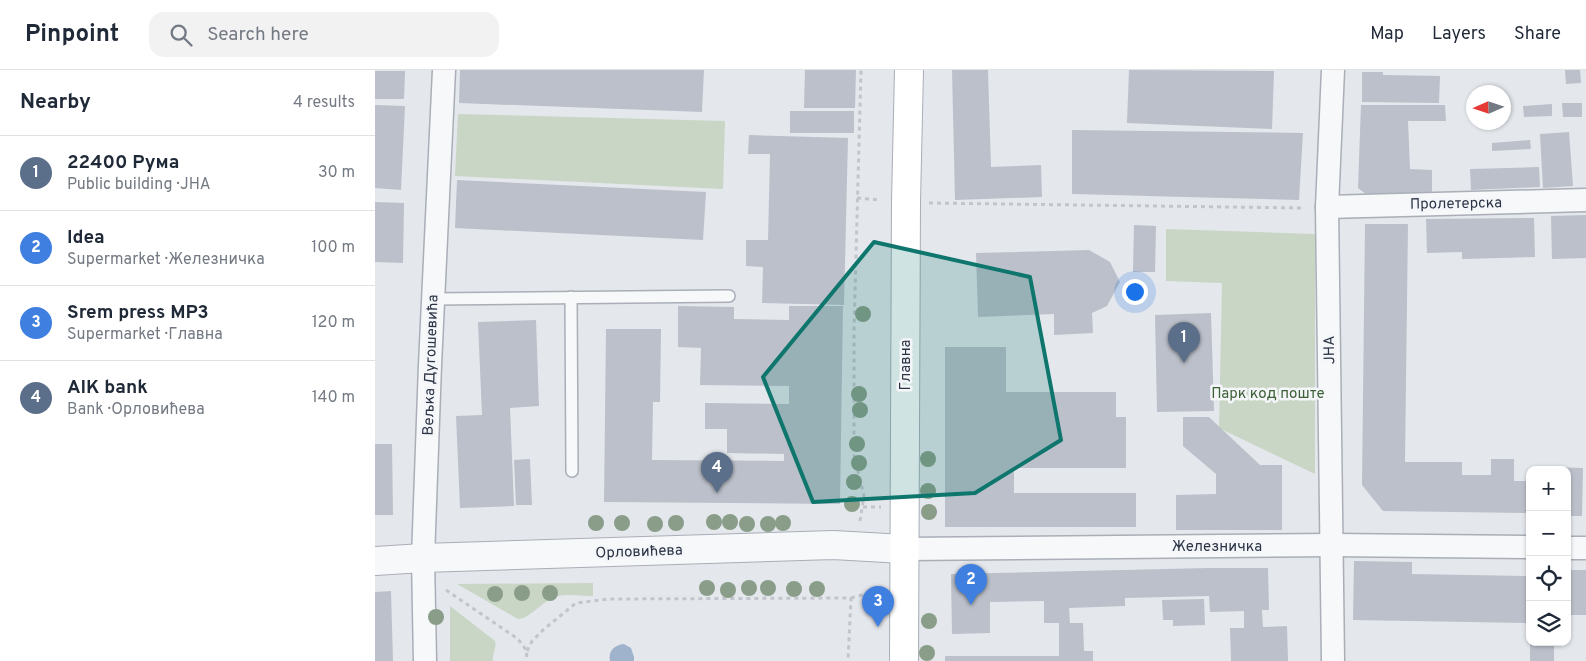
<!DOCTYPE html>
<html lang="en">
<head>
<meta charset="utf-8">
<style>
  :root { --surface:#fff; --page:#f2f2f3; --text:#1f2937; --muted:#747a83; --line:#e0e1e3; --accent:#d1495b }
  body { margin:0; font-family:Overpass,sans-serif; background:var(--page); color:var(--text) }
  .controls { position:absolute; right:15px; bottom:15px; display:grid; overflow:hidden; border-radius:10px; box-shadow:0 1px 4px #0004 }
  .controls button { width:45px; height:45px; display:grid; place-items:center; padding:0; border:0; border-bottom:1px solid var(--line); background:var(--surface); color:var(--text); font:25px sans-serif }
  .compass { position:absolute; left:1091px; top:15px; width:45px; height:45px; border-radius:50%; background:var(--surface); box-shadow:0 1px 4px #0004; rotate:267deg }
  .you { position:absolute; left:759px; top:221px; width:18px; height:18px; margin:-12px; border:4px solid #fff; border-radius:50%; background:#1a73e8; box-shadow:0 0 0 8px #1a73e833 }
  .badge { display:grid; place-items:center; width:32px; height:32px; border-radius:50%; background:var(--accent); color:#fff; font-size:16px; font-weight:700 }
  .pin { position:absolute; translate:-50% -41px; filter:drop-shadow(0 1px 2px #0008) }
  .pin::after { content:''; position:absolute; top:26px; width:18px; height:15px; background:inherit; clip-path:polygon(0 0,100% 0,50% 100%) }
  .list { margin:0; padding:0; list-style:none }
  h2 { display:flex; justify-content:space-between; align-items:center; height:65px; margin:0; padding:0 20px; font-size:21px }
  h2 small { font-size:16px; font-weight:400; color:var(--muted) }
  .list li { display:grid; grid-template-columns:32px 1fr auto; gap:15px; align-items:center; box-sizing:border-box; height:75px; padding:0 20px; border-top:1px solid var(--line) }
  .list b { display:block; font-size:19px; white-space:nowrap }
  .list p { margin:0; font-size:16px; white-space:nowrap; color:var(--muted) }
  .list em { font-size:16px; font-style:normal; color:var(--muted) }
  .icon { flex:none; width:28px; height:28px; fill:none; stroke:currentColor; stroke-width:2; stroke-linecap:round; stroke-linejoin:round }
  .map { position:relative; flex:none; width:1211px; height:591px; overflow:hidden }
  header { display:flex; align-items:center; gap:30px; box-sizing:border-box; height:70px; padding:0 25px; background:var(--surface); border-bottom:1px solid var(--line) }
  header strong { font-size:24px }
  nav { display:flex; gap:28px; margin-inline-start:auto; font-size:18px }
  .search { width:350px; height:45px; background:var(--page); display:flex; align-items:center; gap:12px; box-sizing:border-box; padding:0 18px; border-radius:15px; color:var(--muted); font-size:19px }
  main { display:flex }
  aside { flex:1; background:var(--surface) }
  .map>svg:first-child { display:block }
</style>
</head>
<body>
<header>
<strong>Pinpoint</strong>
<div class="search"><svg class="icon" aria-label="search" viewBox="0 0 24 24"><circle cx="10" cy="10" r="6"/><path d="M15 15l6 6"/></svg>Search here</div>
<nav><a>Map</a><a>Layers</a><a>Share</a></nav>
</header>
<main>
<aside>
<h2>Nearby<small>4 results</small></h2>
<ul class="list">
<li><span class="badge" style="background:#5c6f8a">1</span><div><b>22400 Рума</b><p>Public building · ЈНА</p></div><em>30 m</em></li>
<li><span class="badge" style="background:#3f7fe0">2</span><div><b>Idea</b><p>Supermarket · Железничка</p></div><em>100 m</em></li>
<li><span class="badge" style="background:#3f7fe0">3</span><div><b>Srem press MP3</b><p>Supermarket · Главна</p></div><em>120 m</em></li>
<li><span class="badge" style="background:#5c6f8a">4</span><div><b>AIK bank</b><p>Bank · Орловићева</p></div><em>140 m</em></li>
</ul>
</aside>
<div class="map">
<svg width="1211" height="591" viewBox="0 0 1211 591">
  <rect width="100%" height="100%" fill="#e4e7ec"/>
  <g fill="#c9d6c5">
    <path d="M83,44L350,51L348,119L80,106Z"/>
    <path d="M791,159L940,164V404L844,358L847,213L791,211Z"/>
    <path d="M218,513V526C206,526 190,523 179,527C167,532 154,549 143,549L82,514Z"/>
    <path d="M75,536L120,571C122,578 117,583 118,591H75Z"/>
  </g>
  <path fill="#9fb4cc" d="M249,574L256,578L259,587V591H235C233,581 239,575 249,574Z"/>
  <g fill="#bbc0ca">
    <path d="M85,0H329L327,42L84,33Z"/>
    <path d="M430,0H481L480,38H429Z"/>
    <path d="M577,0H613L616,97L666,95L667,127L580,130Z"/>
    <path d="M754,0L899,1L897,59L752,53Z"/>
    <path d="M1190,0H1205L1206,13L1191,14Z"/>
    <path d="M0,1H30L29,29H0Z"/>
    <path d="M987,2H1008V5L1065,6L1064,33L987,32Z"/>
    <path d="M1187,33H1207V47H1188Z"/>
    <path d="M1177,34V46L1149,47L1148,36Z"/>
    <path d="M0,35L30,36L26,120L0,118Z"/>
    <path d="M986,35H1070L1071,51H1033L1035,99L1057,100V123L992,125L983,118Z"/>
    <rect x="415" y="41" width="64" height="22"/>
    <path d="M697,60L928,63L924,130L697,124Z"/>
    <path d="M1194,62L1198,116L1168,118L1165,64Z"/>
    <path d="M374,65L473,68L469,235L387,233L388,197L371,196V170H393L395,84H373Z"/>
    <path d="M1155,70L1156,79L1117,81V73Z"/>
    <path d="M1164,97L1165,117L1096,120L1095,99Z"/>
    <path d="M82,110L331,122L328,170L80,158Z"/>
    <path d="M0,132L29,133L28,193L0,192Z"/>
    <path d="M1211,145V188L1177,189L1176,146Z"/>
    <path d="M1159,148L1160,187L1087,189V182L1052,183L1051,149Z"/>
    <path d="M990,154H1033L1030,392H1087V405H1116V389H1139V411H1155V443L1008,441L987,415Z"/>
    <path d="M759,155L781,156L780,202H758Z"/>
    <path d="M714,180L735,192L745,212L732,236L717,243L718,263L679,265V244L603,247L601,183Z"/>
    <path d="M303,236L359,237V249L414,250V236H468L465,434L229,432L231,259H286L285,332H278L277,390L409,391V384L352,383V359H330V333L414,334V316L325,315L326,278L303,277Z"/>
    <path d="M836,243L839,341L782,342L780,245Z"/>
    <path d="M161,250L164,336L135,338L139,436L85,438L81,346L107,345L103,252Z"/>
    <path d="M570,277H631V322H741V347H751V398H639V423H761V457H570Z"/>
    <path d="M808,347H834L885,395H907V460H801V425L841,424V404L808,376Z"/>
    <path d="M0,374H17L18,445H0Z"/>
    <path d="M155,389L157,435H141L139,390Z"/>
    <path d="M1176,397L1208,398L1207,446H1192V400H1176Z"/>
    <path d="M979,491L1037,492V504L1155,506V553L978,550Z"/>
    <path d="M833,498H893L894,540H887L888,557L912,556L913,591H856L855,558H869V541L835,542L834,526L750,528V536L694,538L695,553H708L709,581H718V591H570V586H684V553H669V531L615,532V563L577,564L576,504Z"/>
    <rect x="1192" y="500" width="19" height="45"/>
    <path d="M16,521L18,591H0V522Z"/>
    <path d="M829,529L830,555L798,556V550H788L787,530Z"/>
    <rect x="1155" y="572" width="24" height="19"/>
  </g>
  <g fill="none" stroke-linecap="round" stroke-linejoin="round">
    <defs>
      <g id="service">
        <path d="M196,227L197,401"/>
        <path d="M58,229L354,226"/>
      </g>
      <g id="minor">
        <path d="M952,137L1211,130"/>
        <path d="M1192,478H1211"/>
        <path d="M529,479L957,475L1155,477"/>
        <path d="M50,591L48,488L55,295L69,0"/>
        <path d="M958,591L952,137L958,0"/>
      </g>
      <path id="tertiary" d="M0,491L48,488L458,475L529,479"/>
      <path id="secondary" d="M529,591L531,132L534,0"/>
    </defs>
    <use href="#service" stroke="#a9aeb7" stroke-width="14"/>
    <use href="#minor" stroke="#a9aeb7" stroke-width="25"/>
    <use href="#tertiary" stroke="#a9aeb7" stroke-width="30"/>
    <use href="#secondary" stroke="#a9aeb7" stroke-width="30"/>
    <g stroke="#c2c5cb" stroke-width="3" stroke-dasharray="4 4" stroke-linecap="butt">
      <path d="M482,128L506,130"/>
      <path d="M554,133L930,138"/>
      <path d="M488,437H506"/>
      <path d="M485,451L489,426L479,385V260L486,0"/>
      <path d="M71,520L143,569L152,581L151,591"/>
      <path d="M476,528L504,520"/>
      <path d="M152,581L157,571L168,560L201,533L233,529L476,528L473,591"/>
    </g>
    <use href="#service" stroke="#f7f8fa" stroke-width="11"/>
    <use href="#minor" stroke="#f7f8fa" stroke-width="22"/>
    <use href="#tertiary" stroke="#f7f8fa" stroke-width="28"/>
    <use href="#secondary" stroke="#fff" stroke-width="28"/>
  </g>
  <g fill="#899d89">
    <circle cx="488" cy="244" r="8"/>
    <circle cx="484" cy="324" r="8"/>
    <circle cx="485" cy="340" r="8"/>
    <circle cx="482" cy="374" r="8"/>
    <circle cx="553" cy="389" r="8"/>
    <circle cx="484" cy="393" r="8"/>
    <circle cx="479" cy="412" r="8"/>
    <circle cx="553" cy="421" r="8"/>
    <circle cx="477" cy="434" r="8"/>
    <circle cx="554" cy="442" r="8"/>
    <circle cx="339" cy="452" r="8"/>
    <circle cx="355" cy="452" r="8"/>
    <circle cx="221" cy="453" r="8"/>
    <circle cx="247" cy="453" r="8"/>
    <circle cx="301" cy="453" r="8"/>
    <circle cx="408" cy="453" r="8"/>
    <circle cx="280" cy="454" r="8"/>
    <circle cx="372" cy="454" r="8"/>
    <circle cx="393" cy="454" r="8"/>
    <circle cx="332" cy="518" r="8"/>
    <circle cx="374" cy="518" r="8"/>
    <circle cx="393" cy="518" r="8"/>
    <circle cx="419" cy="519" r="8"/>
    <circle cx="442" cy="519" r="8"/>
    <circle cx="353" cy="520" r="8"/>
    <circle cx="147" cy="523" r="8"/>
    <circle cx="175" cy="523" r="8"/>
    <circle cx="120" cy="524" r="8"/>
    <circle cx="61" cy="547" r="8"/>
    <circle cx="554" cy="551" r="8"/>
    <circle cx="552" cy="583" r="8"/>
  </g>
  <path fill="#0f766e" fill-opacity="0.2" stroke="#0f766e" stroke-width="4" stroke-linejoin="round" d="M499,172L655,207L686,370L600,423L438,432L388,307Z"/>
  <g text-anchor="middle" stroke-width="5" stroke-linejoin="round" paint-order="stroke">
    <g font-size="15" fill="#2b3445" stroke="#f4f6f9">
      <text transform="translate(1081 133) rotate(-1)" y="5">Пролетерска</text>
      <text transform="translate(954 280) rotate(-91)" y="5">ЈНА</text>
      <text transform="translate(55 295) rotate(-88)" y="5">Вељка Дугошевића</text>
      <text transform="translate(530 295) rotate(-90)" y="5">Главна</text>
      <text x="842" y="481">Железничка</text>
      <text transform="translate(264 481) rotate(-2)" y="5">Орловићева</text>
    </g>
    <g font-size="15" fill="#3f6138" stroke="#f4f6f9">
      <text x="893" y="328">Парк код поште</text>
    </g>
  </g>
</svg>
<div class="controls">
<button>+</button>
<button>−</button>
<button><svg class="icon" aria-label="locate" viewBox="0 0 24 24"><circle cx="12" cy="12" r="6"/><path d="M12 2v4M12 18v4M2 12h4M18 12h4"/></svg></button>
<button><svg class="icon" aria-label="layers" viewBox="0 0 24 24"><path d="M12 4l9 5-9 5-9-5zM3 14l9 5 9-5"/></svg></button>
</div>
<svg class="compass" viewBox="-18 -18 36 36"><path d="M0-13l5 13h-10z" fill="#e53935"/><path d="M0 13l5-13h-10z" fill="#747a83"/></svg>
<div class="you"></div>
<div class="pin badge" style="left:809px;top:293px;background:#5c6f8a">1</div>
<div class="pin badge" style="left:596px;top:535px;background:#3f7fe0">2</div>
<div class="pin badge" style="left:503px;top:557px;background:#3f7fe0">3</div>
<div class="pin badge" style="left:342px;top:423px;background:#5c6f8a">4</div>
</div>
</main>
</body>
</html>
